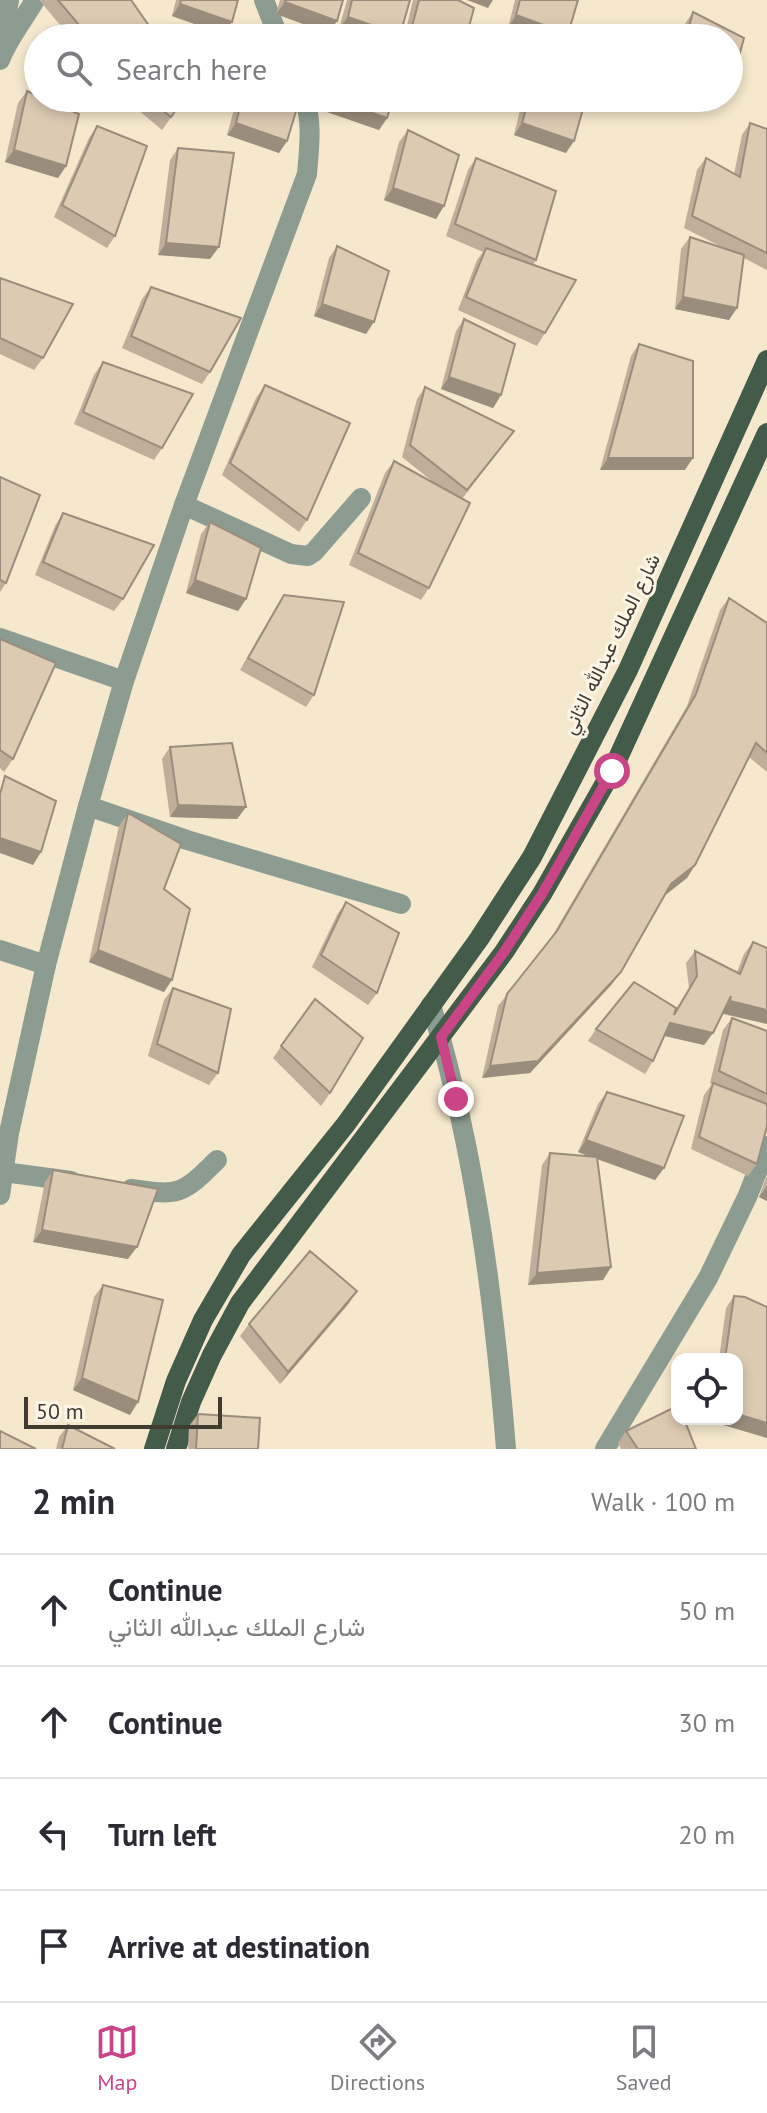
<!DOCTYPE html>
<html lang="en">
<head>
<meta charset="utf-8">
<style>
  :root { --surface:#fff; --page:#f7f7f7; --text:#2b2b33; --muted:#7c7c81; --line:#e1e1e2; --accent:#ca4588 }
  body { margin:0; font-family:"PT Sans",Vazirmatn,sans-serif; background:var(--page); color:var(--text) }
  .controls { position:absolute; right:24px; bottom:24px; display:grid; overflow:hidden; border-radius:16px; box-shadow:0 4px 12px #0003 }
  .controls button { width:72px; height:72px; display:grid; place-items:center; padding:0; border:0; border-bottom:2px solid var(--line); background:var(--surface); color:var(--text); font:40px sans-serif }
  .scale { position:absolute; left:24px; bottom:20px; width:198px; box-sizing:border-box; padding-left:8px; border:4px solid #403b31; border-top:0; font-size:22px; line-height:28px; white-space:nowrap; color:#403b31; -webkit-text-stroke:6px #fdf6e6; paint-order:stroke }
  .stop { position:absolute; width:24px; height:24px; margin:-18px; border:6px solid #ca4588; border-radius:50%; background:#fff }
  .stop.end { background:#ca4588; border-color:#fff; box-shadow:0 2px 8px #0008 }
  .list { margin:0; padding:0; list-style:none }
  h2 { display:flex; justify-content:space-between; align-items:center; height:104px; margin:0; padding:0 32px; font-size:34px }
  h2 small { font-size:26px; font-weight:400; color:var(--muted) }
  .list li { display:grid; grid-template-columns:52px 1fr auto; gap:24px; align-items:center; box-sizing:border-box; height:112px; padding:0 32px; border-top:2px solid var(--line) }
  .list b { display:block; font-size:30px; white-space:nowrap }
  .list p { margin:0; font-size:26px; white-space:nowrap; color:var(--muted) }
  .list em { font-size:26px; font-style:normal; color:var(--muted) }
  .icon { flex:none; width:44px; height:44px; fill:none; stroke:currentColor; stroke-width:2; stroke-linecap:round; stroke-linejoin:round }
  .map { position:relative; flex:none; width:767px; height:1449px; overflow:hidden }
  .search { position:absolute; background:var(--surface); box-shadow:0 4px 12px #0003; left:24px; right:24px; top:24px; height:88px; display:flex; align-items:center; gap:20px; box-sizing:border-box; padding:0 28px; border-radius:44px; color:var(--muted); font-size:30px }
  .sheet { height:552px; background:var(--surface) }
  nav { display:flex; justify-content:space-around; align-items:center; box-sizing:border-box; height:112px; border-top:2px solid var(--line); background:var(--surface); font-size:22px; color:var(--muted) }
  nav a { display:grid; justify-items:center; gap:4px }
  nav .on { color:var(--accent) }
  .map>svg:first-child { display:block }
</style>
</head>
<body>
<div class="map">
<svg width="767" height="1449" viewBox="0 0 767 1449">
  <rect width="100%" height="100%" fill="#f5e8cd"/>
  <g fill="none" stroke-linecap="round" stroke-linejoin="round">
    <g stroke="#8d9c91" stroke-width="20">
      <path d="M264,0L279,38"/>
      <path d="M5,47L3,35L9,0"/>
      <path d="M0,60C7,41 24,19 35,0"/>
      <path d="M184,505L291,554L308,556L314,552L361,498"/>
      <path d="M0,638L124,681"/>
      <path d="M88,806L187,840L401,904"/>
      <path d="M0,950L46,965"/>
      <path d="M431,1005C475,1149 494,1300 506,1449"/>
      <path d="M4,1172L71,1181"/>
      <path d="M131,1189C179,1196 182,1195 217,1160"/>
      <path d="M0,1195L9,1133L46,965L88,806L124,681L184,505L307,174C309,149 313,122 304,98"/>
      <path d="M605,1449L708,1278L748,1195L767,1146"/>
    </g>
    <g stroke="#425c49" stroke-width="20">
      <path d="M154,1449L176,1381L203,1320L241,1255L346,1124L479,939L532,857L628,670L767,360"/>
      <path d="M176,1449L191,1402L212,1355L240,1303L504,952L542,894L612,771L767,433"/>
    </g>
  </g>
  <g fill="#beae9a">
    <path d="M40,0H131L152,30L146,38H71L40,1Z"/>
    <path d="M176,0H238L232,22L223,34L172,16Z"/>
    <path d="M280,0H343L337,21L328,33L276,14Z"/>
    <path d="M347,0H410L398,38H364L339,29Z"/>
    <path d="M413,0H458L466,38H404Z"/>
    <path d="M515,0H578L565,38H538L508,28Z"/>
    <path d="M693,12L744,38L729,89V38H681L685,24Z"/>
    <path d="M27,91L66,166L58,178L5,162L18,103Z"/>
    <path d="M124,98H185L162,130Z"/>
    <path d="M237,98H300L287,141L279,153L227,135Z"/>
    <path d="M331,98H393L387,118L379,130L327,112Z"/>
    <path d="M523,98H586L566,153L514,135Z"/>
    <path d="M750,123L767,129V270L744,258L729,320L675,309L681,249L690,237L724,248L684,228L697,170L706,158L734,174L742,135Z"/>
    <path d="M97,126L115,236L107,248L54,217L89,138Z"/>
    <path d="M408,130L444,206L436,219L384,200L399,142Z"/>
    <path d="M178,148L210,259L158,255L170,160Z"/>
    <path d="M476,158L536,260L533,265L545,333L537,346L458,310L477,260L483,252L446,236L468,170Z"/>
    <path d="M337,246L366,334L314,316L329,258Z"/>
    <path d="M0,278L43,358L34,370L0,354Z"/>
    <path d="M151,287L210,372L202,384L122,348L142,299Z"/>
    <path d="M464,319L501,395L493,408L441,389L456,331Z"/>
    <path d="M639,344L685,470H600L631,356Z"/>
    <path d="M103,362L162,448L154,460L74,424L94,375Z"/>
    <path d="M265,385L307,520L299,532L222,475L256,398Z"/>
    <path d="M425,387L514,431L462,499L429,588L421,600L349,565L385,473L394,461L437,485L402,457L417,399Z"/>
    <path d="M0,477L6,583L0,592Z"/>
    <path d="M63,513L123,599L114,611L35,575L55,526Z"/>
    <path d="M210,522L246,599L238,611L186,593L201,534Z"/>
    <path d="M284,595L314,695L306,707L240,670L276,607Z"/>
    <path d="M729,598L767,623V772L749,757L695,865L687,878L665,894L612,984L530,1073L482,1078L498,1006L551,938L687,706L720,610Z"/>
    <path d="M0,639L13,759L4,772L0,768Z"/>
    <path d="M170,747L246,807L237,819L170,817L162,759Z"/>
    <path d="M128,813L164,992L89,962L119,826Z"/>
    <path d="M346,902L377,993L368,1005L312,967L337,915Z"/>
    <path d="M753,942L767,1024L723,1014L713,1033L704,1045L664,1036L653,1061L645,1074L588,1041L596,1029L675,1011L689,988L686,963L695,951L737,972L744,954Z"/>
    <path d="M173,988L218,1073L209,1085L148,1056L164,1000Z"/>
    <path d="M315,999L330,1093L321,1106L273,1058Z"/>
    <path d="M732,1018L767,1031V1126L757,1164L748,1176L691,1149L704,1095L712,1084L710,1083L723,1030Z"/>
    <path d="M607,1092L664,1168L655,1180L597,1159L611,1267L603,1280L528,1285L542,1165L550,1153L588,1156L578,1152L598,1104Z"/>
    <path d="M53,1170L128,1259L33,1242L45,1182Z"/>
    <path d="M767,1175V1201L759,1197Z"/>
    <path d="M103,1285L130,1415L73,1390L94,1297Z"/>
    <path d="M734,1296L767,1438L710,1421V1419H737V1359H719L726,1308Z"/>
    <path d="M349,1303L280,1384L240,1336L249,1324Z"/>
    <path d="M198,1414L258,1449H188L189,1426Z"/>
    <path d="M68,1425L115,1449H56L59,1437Z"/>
    <path d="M626,1431L696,1449H621L618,1443Z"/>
  </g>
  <g fill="#9b8d7d">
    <path d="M467,0H493L488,8Z"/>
    <path d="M285,2L337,21L328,33L276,14Z"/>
    <path d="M180,4L232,22L223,34L172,16Z"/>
    <path d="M516,15L568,34L565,38H538L508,28Z"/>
    <path d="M348,17L400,35L398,38H364L339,29Z"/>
    <path d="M336,100L387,118L379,130L327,112Z"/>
    <path d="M236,123L287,141L279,153L227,135Z"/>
    <path d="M522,123L574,141L566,153L514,135Z"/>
    <path d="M14,150L66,166L58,178L5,162Z"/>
    <path d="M393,188L444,206L436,219L384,200Z"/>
    <path d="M166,243L219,247L210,259L158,255Z"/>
    <path d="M683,297L737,308L729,320L675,309Z"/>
    <path d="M322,304L374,322L366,334L314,316Z"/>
    <path d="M449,377L501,395L493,408L441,389Z"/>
    <path d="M608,458H693L685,470H600Z"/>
    <path d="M195,580L246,599L238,611L186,593Z"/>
    <path d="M178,805L246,807L237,819L170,817Z"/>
    <path d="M0,838L41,852L33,865L0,853Z"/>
    <path d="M695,865L687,878L663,897L671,884Z"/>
    <path d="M98,950L172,980L164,992L89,962Z"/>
    <path d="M621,972L612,984L530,1073L482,1078L490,1066Z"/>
    <path d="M730,1001L767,1010V1024L721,1013Z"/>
    <path d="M670,1023L713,1033L704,1045L661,1035Z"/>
    <path d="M586,1140L664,1168L655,1180L578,1152Z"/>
    <path d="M767,1186V1201L759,1197Z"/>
    <path d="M42,1230L137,1247L128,1259L33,1242Z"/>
    <path d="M611,1267L603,1280L528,1285L537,1273Z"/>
    <path d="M357,1291L349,1303L280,1384L288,1372Z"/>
    <path d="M82,1378L138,1402L130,1415L73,1390Z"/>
    <path d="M737,1414L767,1423V1438L710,1421L711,1419H737Z"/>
  </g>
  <g fill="#ddcab3" stroke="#9b8d7d" stroke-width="2">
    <path d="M58,0H131L152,30L141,38H90Z"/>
    <path d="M181,0H238L232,22L180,4Z"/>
    <path d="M285,0H343L337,21L285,2Z"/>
    <path d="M352,0H410L400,35L348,17Z"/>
    <path d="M419,0H458L474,8L466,38H409Z"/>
    <path d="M520,0H578L568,34L516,15Z"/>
    <path d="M693,12L744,38L730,89L729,38H686Z"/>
    <path d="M27,91L38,96V98H42L79,114L66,166L14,150Z"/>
    <path d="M147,98H184L171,117Z"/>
    <path d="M242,98H300L287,141L236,123Z"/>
    <path d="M336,98H393L387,118L336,100Z"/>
    <path d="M529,98H586L574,141L522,123Z"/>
    <path d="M750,123L767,129V253L692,216L706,158L740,177Z"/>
    <path d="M97,126L147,146L115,236L62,205Z"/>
    <path d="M408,130L459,155L444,206L393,188Z"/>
    <path d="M178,148L234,153L219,247L166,243Z"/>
    <path d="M476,158L556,191L536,260L455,224Z"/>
    <path d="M690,237L744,255L737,308L683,297Z"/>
    <path d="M337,246L389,271L374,322L322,304Z"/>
    <path d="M486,248L576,280L545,333L466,297Z"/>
    <path d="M0,278L73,304L43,358L0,338Z"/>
    <path d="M151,287L241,318L210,372L131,336Z"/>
    <path d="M464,319L515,344L501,395L449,377Z"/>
    <path d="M639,344L693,361V458H608Z"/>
    <path d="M103,362L193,394L162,448L83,412Z"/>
    <path d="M265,385L350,423L307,520L230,463Z"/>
    <path d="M425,387L514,431L467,490L410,445Z"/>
    <path d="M394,461L470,503L429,588L358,553Z"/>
    <path d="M0,477L40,495L6,583L0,580Z"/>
    <path d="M63,513L154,545L123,599L43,562Z"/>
    <path d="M210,522L261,548L246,599L195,580Z"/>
    <path d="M284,595L344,602L314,695L248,658Z"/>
    <path d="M729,598L767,623V753L756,743L695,865L671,884L621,972L538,1061L490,1066L507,994L557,931L696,694Z"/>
    <path d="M0,639L56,663L13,759L0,750Z"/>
    <path d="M232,743L246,807L178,805L170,747Z"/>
    <path d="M5,776L56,801L41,852L0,838V794Z"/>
    <path d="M128,813L181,844L164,889L190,909L172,980L98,950Z"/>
    <path d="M346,902L399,933L377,993L321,955Z"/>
    <path d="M753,942L767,948V1010L730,1001L731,996L713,1033L670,1023L653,1061L596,1029L634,982L676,1008L674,1015L697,976L695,951L740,974Z"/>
    <path d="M173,988L231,1009L218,1073L157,1044Z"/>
    <path d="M315,999L363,1038L330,1093L281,1046Z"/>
    <path d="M732,1018L767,1031V1094L719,1071Z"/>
    <path d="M713,1083L767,1104V1126L757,1164L699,1137Z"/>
    <path d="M607,1092L684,1116L664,1168L586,1140Z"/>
    <path d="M550,1153L597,1157L611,1267L537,1273Z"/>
    <path d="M53,1170L158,1189L137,1247L42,1230Z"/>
    <path d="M310,1251L357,1291L288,1372L249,1324Z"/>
    <path d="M103,1285L163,1300L138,1402L82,1378Z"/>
    <path d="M734,1296L745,1297L767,1307V1423L737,1414V1359H725Z"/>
    <path d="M677,1406V1419H684L696,1449H638L626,1431Z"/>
    <path d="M198,1414L260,1418L258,1449H196Z"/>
    <path d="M68,1425L115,1449H62Z"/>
    <path d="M0,1431L36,1449H0Z"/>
  </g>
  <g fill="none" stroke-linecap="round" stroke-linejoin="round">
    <path stroke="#ca4588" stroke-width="10" d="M456,1099L441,1037L504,952L542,894L612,771"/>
  </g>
  <g text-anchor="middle" stroke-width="6" stroke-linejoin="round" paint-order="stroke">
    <g font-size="20" fill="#403b31" stroke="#fdf6e6">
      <text transform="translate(611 644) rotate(-64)" y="7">شارع الملك عبدالله الثاني</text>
    </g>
  </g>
</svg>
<div class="controls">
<button><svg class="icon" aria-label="locate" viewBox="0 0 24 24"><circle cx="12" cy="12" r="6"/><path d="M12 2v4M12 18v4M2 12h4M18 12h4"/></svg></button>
</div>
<div class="scale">50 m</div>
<div class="stop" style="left:612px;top:771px"></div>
<div class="stop end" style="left:456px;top:1099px"></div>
<div class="search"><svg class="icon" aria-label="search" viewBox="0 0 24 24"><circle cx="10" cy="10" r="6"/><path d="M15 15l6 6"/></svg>Search here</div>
</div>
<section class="sheet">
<h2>2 min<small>Walk · 100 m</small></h2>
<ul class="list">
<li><svg class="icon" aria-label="ahead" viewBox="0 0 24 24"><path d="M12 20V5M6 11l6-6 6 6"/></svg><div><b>Continue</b><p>شارع الملك عبدالله الثاني</p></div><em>50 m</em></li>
<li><svg class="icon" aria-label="ahead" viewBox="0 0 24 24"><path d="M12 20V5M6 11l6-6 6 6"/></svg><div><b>Continue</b></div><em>30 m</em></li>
<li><svg class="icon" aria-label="left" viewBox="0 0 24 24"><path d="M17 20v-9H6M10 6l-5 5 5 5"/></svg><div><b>Turn left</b></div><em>20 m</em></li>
<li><svg class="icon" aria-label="arrive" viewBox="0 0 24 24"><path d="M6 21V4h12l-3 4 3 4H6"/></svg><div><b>Arrive at destination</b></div></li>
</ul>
</section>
<nav>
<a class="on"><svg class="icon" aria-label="map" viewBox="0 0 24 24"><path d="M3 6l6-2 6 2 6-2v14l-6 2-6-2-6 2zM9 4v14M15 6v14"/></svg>Map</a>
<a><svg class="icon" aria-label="directions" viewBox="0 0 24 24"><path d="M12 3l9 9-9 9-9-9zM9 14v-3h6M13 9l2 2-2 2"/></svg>Directions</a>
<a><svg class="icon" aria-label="saved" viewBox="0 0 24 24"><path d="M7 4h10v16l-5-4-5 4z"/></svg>Saved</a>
</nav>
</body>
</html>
